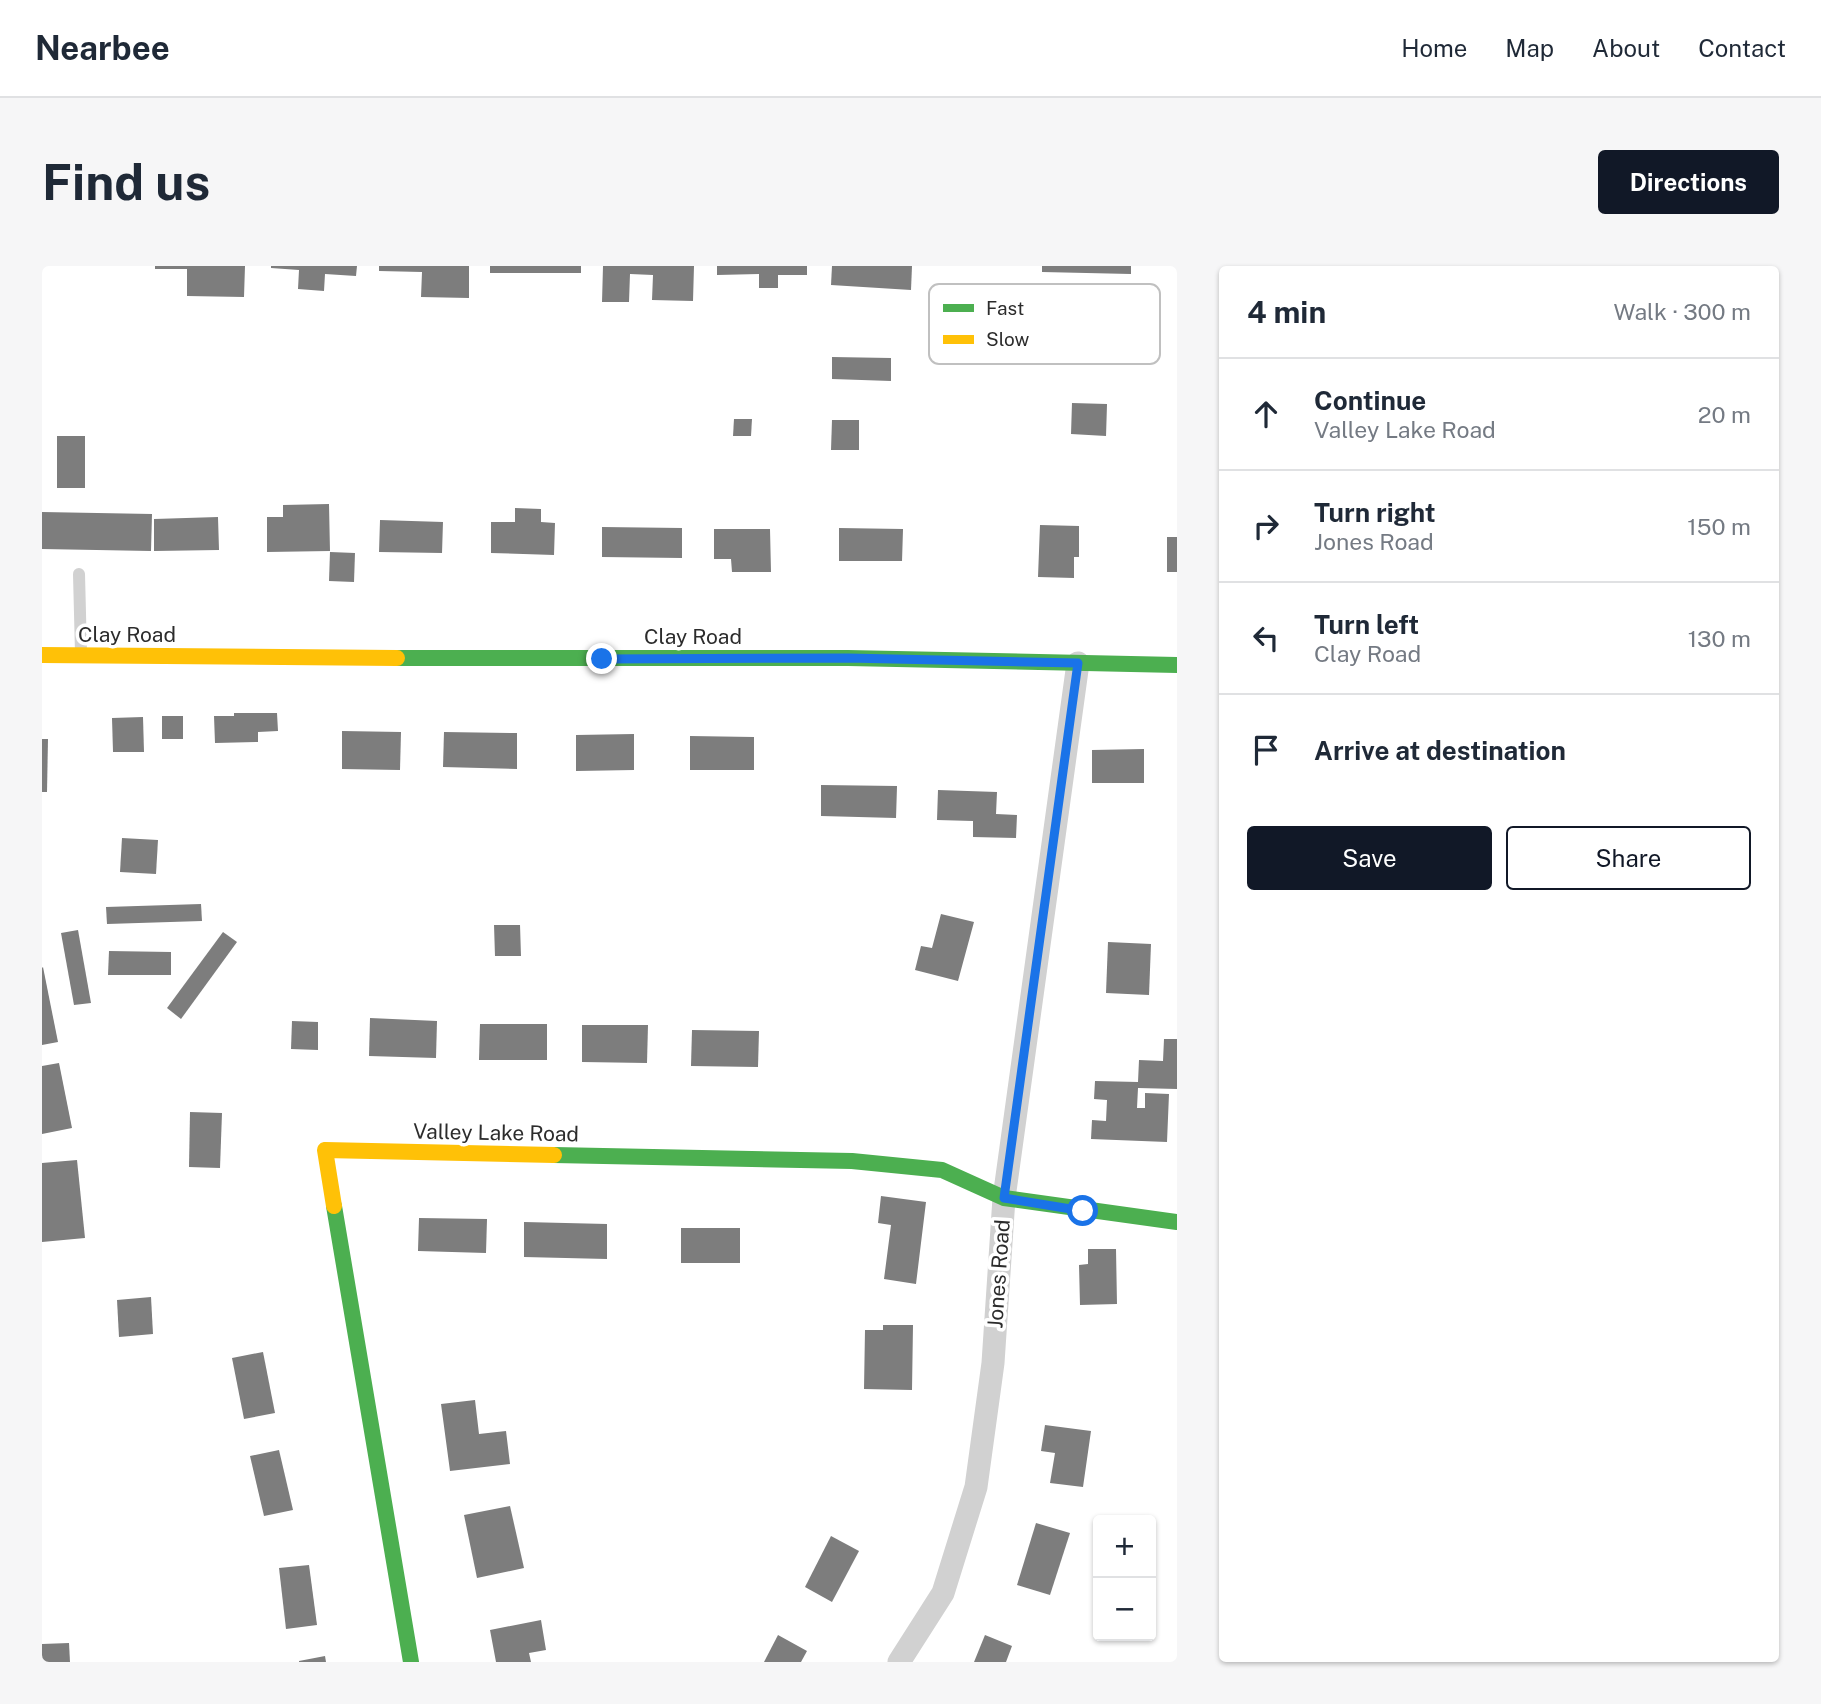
<!DOCTYPE html>
<html lang="en">
<head>
<meta charset="utf-8">
<style>
  :root { --surface:#fff; --page:#f6f6f7; --text:#1f2937; --muted:#747a83; --line:#e0e1e3; --accent:#111827 }
  body { margin:0; font-family:"Public Sans",sans-serif; background:var(--page); color:var(--text) }
  .controls { position:absolute; right:21px; bottom:21px; display:grid; overflow:hidden; border-radius:7px; box-shadow:0 2px 5px #0004 }
  .controls button { width:63px; height:63px; display:grid; place-items:center; padding:0; border:0; border-bottom:2px solid var(--line); background:var(--surface); color:var(--text); font:35px sans-serif }
  .stop { position:absolute; width:21px; height:21px; margin:-16px; border:5px solid #1a73e8; border-radius:50%; background:#fff }
  .stop.end { background:#1a73e8; border-color:#fff; box-shadow:0 2px 7px #0008 }
  .list { margin:0; padding:0; list-style:none }
  h2 { display:flex; justify-content:space-between; align-items:center; height:91px; margin:0; padding:0 28px; font-size:30px }
  h2 small { font-size:23px; font-weight:400; color:var(--muted) }
  .list li { display:grid; grid-template-columns:46px 1fr auto; gap:21px; align-items:center; box-sizing:border-box; height:112px; padding:0 28px; border-top:2px solid var(--line) }
  .list b { display:block; font-size:26px; white-space:nowrap }
  .list p { margin:0; font-size:23px; white-space:nowrap; color:var(--muted) }
  .list em { font-size:23px; font-style:normal; color:var(--muted) }
  .actions { display:flex; gap:14px; padding:21px 28px }
  .actions a { flex:1; padding:16px 0; border:2px solid var(--accent); border-radius:7px; text-align:center; font-size:24px; color:var(--accent) }
  .actions .main { background:var(--accent); color:#fff }
  .icon { flex:none; width:38px; height:38px; fill:none; stroke:currentColor; stroke-width:2; stroke-linecap:round; stroke-linejoin:round }
  .map { position:relative; flex:none; width:1135px; height:1396px; overflow:hidden; border-radius:7px }
  header { display:flex; align-items:center; gap:42px; box-sizing:border-box; height:98px; padding:0 35px; background:var(--surface); border-bottom:2px solid var(--line) }
  header strong { font-size:33px }
  nav { display:flex; gap:38px; margin-inline-start:auto; font-size:24px }
  .intro { display:flex; align-items:center; justify-content:space-between; box-sizing:border-box; height:168px; padding:0 42px }
  h1 { margin:0; font-size:49px }
  .button { padding:18px 32px; border-radius:7px; background:var(--accent); color:#fff; font-size:24px; font-weight:700 }
  main { display:flex; gap:42px; padding:0 42px }
  aside { flex:1; background:var(--surface); border-radius:7px; box-shadow:0 2px 5px #0004 }
  .map>svg:first-child { display:block }
</style>
</head>
<body>
<header>
<strong>Nearbee</strong>
<nav><a>Home</a><a>Map</a><a>About</a><a>Contact</a></nav>
</header>
<div class="intro"><h1>Find us</h1><a class="button">Directions</a></div>
<main>
<div class="map">
<svg width="1135" height="1396" viewBox="0 0 1135 1396">
  <rect width="100%" height="100%" fill="#fff"/>
  <g fill="#7d7d7d">
    <path d="M113,0H203L202,31L145,30V3H113Z"/>
    <path d="M229,0H315L314,10L283,8L282,25L256,23L257,4L229,2Z"/>
    <path d="M337,0H427V32L379,31L380,6L337,5Z"/>
    <rect x="448" y="0" width="91" height="7"/>
    <path d="M561,0H652L651,35L610,34L611,9L588,8L587,36H560Z"/>
    <path d="M675,0H765V9H736V22H717V8L675,9Z"/>
    <path d="M790,0H870L869,24L789,19Z"/>
    <path d="M1000,0H1089V8L1000,6Z"/>
    <path d="M790,91L849,92V115L790,113Z"/>
    <path d="M1030,137L1065,138L1064,170L1029,168Z"/>
    <path d="M692,153H710L709,170H691Z"/>
    <path d="M790,154H817V184H789Z"/>
    <rect x="15" y="170" width="28" height="52"/>
    <path d="M287,238L288,285L225,286V251H241V239Z"/>
    <path d="M473,242L499,243V256L513,257L512,289L449,287V256H473Z"/>
    <path d="M0,246L110,248L109,285L0,283Z"/>
    <path d="M176,251L177,284L112,285V253Z"/>
    <path d="M338,254L401,256L400,287L337,286Z"/>
    <path d="M998,259L1037,260V291H1032V312L996,311Z"/>
    <path d="M560,261L640,262V292L560,291Z"/>
    <path d="M797,262L861,263L860,295H797Z"/>
    <path d="M672,263H728L729,306H690L689,293H672Z"/>
    <rect x="1125" y="271" width="10" height="35"/>
    <path d="M288,286L313,287L312,316L287,315Z"/>
    <path d="M192,447H235L236,465L216,466V476L173,477L172,450H192Z"/>
    <rect x="120" y="450" width="21" height="23"/>
    <path d="M101,451L102,486H71L70,452Z"/>
    <path d="M300,465L359,466L358,504L300,503Z"/>
    <path d="M402,466L475,467V503L401,501Z"/>
    <path d="M592,468V504L534,505V469Z"/>
    <path d="M648,470L712,471V504H648Z"/>
    <path d="M0,473H6L5,526H0Z"/>
    <path d="M1102,483V517H1050V484Z"/>
    <path d="M779,519L855,520L854,552L779,550Z"/>
    <path d="M896,524L955,526L954,548L975,549L974,572L931,571V555L895,554Z"/>
    <path d="M80,572L116,574L114,608L78,606Z"/>
    <path d="M159,638L160,655L65,658L64,641Z"/>
    <path d="M899,648L932,656L916,715L873,704L879,680L890,682Z"/>
    <path d="M452,659H478L479,690H453Z"/>
    <path d="M36,664L49,737L32,739L19,667Z"/>
    <path d="M181,666L195,676L139,753L125,742Z"/>
    <path d="M1066,676L1109,678L1107,729L1064,727Z"/>
    <path d="M67,685L129,686V709H66Z"/>
    <path d="M1,701L16,776L0,779V702Z"/>
    <path d="M328,752L395,755L394,792L327,790Z"/>
    <path d="M250,755L276,756V784L249,783Z"/>
    <path d="M438,758H505V794H437Z"/>
    <path d="M540,759H606L605,797L540,796Z"/>
    <path d="M650,764L717,765L716,801L649,800Z"/>
    <path d="M1122,773H1135V823L1096,822L1095,842H1103V827L1127,828L1125,876L1049,873L1050,854L1064,855L1065,834L1052,833L1053,815L1096,816L1097,794L1121,795Z"/>
    <path d="M17,797L30,862L0,868V800Z"/>
    <path d="M148,846L180,847L178,902L147,901Z"/>
    <path d="M35,894L43,972L0,976V897Z"/>
    <path d="M839,930L884,936L874,1018L842,1013L849,959L836,957Z"/>
    <path d="M377,952L445,953L444,987L376,985Z"/>
    <path d="M482,956L565,958V993L482,991Z"/>
    <rect x="639" y="962" width="59" height="35"/>
    <path d="M1046,983H1074L1075,1038L1038,1039L1037,999L1046,998Z"/>
    <path d="M109,1031L111,1068L77,1071L75,1034Z"/>
    <path d="M841,1059H871L870,1124L822,1123L823,1064H841Z"/>
    <path d="M221,1086L233,1147L202,1153L190,1092Z"/>
    <path d="M433,1134L437,1168L464,1165L468,1198L408,1205L399,1138Z"/>
    <path d="M1003,1159L1049,1165L1041,1221L1008,1217L1013,1187L999,1185Z"/>
    <path d="M237,1184L251,1244L222,1250L208,1190Z"/>
    <path d="M468,1240L482,1302L435,1312L422,1249Z"/>
    <path d="M994,1257L1028,1267L1008,1329L975,1319Z"/>
    <path d="M789,1270L817,1285L790,1336L763,1321Z"/>
    <path d="M267,1299L275,1359L244,1363L237,1302Z"/>
    <path d="M499,1354L504,1384L487,1387L489,1396H454L448,1364Z"/>
    <path d="M736,1369L765,1385L759,1396H722Z"/>
    <path d="M943,1369L970,1380L964,1396H932Z"/>
    <path d="M27,1377L28,1396H0V1378Z"/>
    <path d="M283,1390L284,1396H257V1395Z"/>
  </g>
  <g fill="none" stroke-linecap="round" stroke-linejoin="round">
    <path stroke="#d1d1d1" stroke-width="12" d="M37,308L39,387"/>
    <path stroke="#d1d1d1" stroke-width="23" d="M857,1396L901,1327L934,1221L951,1097L962,932L1036,397"/>
    <g stroke="#4caf50" stroke-width="16">
      <path d="M355,392H806L1135,399"/>
      <path d="M512,889L810,895L900,904L962,932L1135,956"/>
      <path d="M292,940L369,1396"/>
    </g>
    <g stroke="#ffc107" stroke-width="16">
      <path d="M0,389L355,392"/>
      <path d="M292,940L283,884L512,889"/>
    </g>
  </g>
  <g fill="none" stroke-linecap="round" stroke-linejoin="round">
    <path stroke="#1a73e8" stroke-width="9" d="M560,393L806,392L1036,397L962,932L1041,945"/>
  </g>
  <g text-anchor="middle" stroke-width="7" stroke-linejoin="round" paint-order="stroke">
    <g font-size="21" fill="#2c2c2c" stroke="#fff">
      <text x="85" y="376">Clay Road</text>
      <text x="651" y="378">Clay Road</text>
      <text transform="translate(454 867) rotate(1)" y="7">Valley Lake Road</text>
      <text transform="translate(957 1008) rotate(-86)" y="7">Jones Road</text>
    </g>
  </g>
  <rect x="887" y="18" width="231" height="80" rx="10" fill="#fff" stroke="#c0c0c0" stroke-width="2"/>
  <rect x="901" y="38" width="31" height="8" fill="#4caf50"/>
  <rect x="901" y="69" width="31" height="9" fill="#ffc107"/>
  <g font-size="19" fill="#2c2c2c">
    <text x="944" y="49">Fast</text>
    <text x="944" y="80">Slow</text>
  </g>
</svg>
<div class="controls">
<button>+</button>
<button>−</button>
</div>
<div class="stop" style="left:1041px;top:945px"></div>
<div class="stop end" style="left:560px;top:393px"></div>
</div>
<aside>
<h2>4 min<small>Walk · 300 m</small></h2>
<ul class="list">
<li><svg class="icon" aria-label="ahead" viewBox="0 0 24 24"><path d="M12 20V5M6 11l6-6 6 6"/></svg><div><b>Continue</b><p>Valley Lake Road</p></div><em>20 m</em></li>
<li><svg class="icon" aria-label="right" viewBox="0 0 24 24"><path d="M7 20v-9h11M14 6l5 5-5 5"/></svg><div><b>Turn right</b><p>Jones Road</p></div><em>150 m</em></li>
<li><svg class="icon" aria-label="left" viewBox="0 0 24 24"><path d="M17 20v-9H6M10 6l-5 5 5 5"/></svg><div><b>Turn left</b><p>Clay Road</p></div><em>130 m</em></li>
<li><svg class="icon" aria-label="arrive" viewBox="0 0 24 24"><path d="M6 21V4h12l-3 4 3 4H6"/></svg><div><b>Arrive at destination</b></div></li>
</ul>
<div class="actions"><a class="main">Save</a><a>Share</a></div>
</aside>
</main>
</body>
</html>
